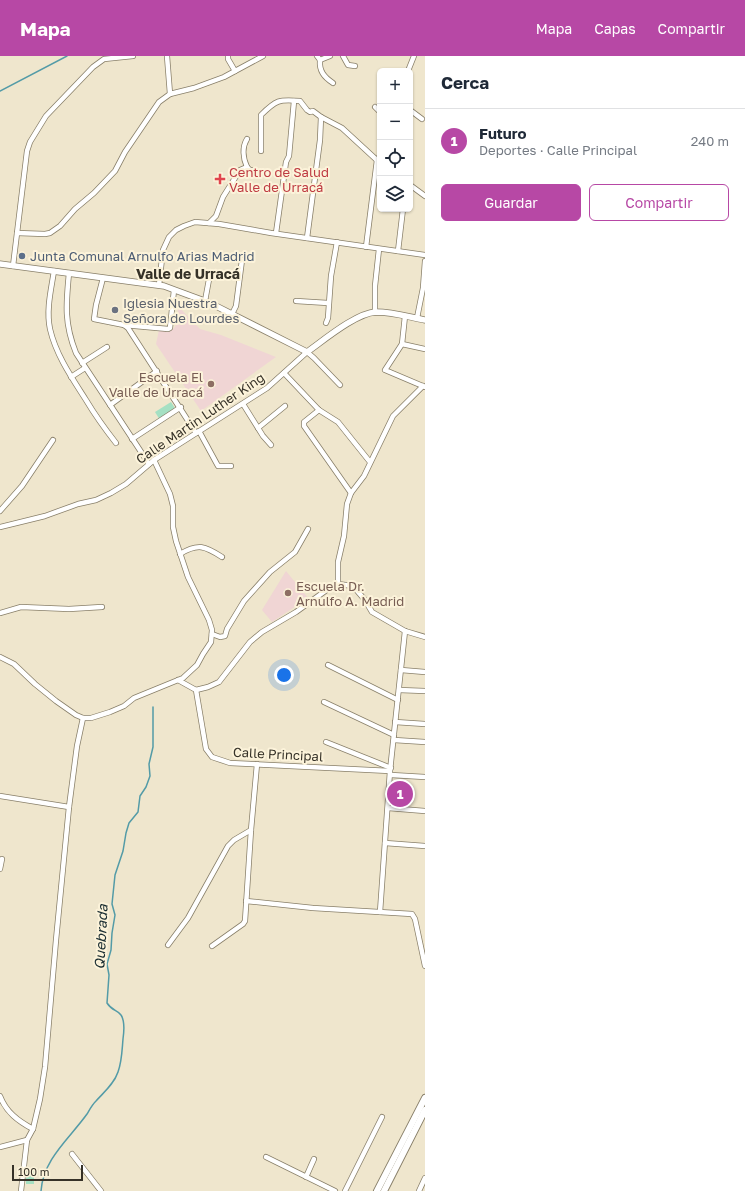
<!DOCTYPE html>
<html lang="es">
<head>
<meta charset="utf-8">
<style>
  :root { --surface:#fff; --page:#f6f6f7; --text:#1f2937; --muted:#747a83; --line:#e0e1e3; --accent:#b748a5 }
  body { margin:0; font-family:"Golos Text",sans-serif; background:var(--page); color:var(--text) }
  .controls { position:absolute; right:12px; top:12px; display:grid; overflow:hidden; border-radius:6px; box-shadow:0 1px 3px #0004 }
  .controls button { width:36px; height:36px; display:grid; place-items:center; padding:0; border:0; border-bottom:1px solid var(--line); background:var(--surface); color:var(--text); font:20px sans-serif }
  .scale { position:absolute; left:12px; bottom:10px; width:71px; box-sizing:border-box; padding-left:4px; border:2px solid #363228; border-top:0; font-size:11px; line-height:14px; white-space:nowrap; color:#363228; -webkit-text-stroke:3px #fcf3da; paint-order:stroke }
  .you { position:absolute; left:284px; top:619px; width:14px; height:14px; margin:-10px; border:3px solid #fff; border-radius:50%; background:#1a73e8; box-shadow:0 0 0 6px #1a73e833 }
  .badge { display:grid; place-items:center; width:26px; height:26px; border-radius:50%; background:var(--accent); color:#fff; font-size:13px; font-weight:700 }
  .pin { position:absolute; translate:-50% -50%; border:2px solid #fff; box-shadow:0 1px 4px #0006 }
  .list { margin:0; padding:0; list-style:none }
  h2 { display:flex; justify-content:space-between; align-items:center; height:52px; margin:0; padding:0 16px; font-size:17px }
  h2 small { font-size:13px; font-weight:400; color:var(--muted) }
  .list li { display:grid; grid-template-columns:26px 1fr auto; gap:12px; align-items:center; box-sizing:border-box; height:64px; padding:0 16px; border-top:1px solid var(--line) }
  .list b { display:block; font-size:15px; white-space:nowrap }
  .list p { margin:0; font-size:13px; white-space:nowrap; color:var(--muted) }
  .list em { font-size:13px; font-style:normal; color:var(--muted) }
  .actions { display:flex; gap:8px; padding:12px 16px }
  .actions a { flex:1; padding:9px 0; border:1px solid var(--accent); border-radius:6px; text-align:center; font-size:14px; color:var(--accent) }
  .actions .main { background:var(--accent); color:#fff }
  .icon { flex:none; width:22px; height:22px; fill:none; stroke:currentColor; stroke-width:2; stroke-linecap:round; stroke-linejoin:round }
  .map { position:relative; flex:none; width:425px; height:1135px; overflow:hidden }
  header { display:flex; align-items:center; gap:24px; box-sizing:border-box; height:56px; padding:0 20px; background:var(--accent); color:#fff }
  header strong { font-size:19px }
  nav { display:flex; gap:22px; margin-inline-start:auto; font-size:14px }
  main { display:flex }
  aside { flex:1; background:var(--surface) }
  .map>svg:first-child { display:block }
</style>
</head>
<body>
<header>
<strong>Mapa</strong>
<nav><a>Mapa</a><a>Capas</a><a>Compartir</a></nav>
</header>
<main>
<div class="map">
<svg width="425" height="1135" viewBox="0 0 425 1135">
  <rect width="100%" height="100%" fill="#efe6cd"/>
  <g fill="#f0d5d4">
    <path d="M178,250L200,273L221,279L276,301L201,355L156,288L159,274L168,275L172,274L175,271L178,261Z"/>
    <path d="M286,515L308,542L272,566L262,554Z"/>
  </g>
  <g fill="#a5e0c3">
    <path d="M171,346L176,354L160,364L155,356Z"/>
    <path d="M395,730L406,731L405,746L393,745Z"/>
    <rect x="26" y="1115" width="8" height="13"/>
  </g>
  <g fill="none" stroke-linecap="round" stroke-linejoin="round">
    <g stroke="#539ba7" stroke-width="1.5">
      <path d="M0,35L67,0"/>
      <path d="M41,1135C43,1103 70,1082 87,1058C90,1053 92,1049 96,1045C104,1036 114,1028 118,1016C122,1005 122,994 123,983C124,976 125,965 121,959C118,954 112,955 107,947L109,919L107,908L111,894L112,877L115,859L112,848L115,819L123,795L126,777L129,767L138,756L140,740L146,731L150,720L149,708L153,691V651"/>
    </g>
    <defs>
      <g id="minor">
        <path d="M167,0L170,38"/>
        <path d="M228,0V3L235,15"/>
        <path d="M317,0L320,4L330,0"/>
        <path d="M343,0L348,9L355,10"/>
        <path d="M320,4C319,15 324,21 333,27"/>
        <path d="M408,15L414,0"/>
        <path d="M375,51L380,56"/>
        <path d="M410,54L422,63"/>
        <path d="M261,95V59C276,44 279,43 300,45L307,54L310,56L313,55L321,61L342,72L380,107"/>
        <path d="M247,111C243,102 242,91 247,83"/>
        <path d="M410,129L425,140"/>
        <path d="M209,167L216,160L223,141L240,114L247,111L250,114L267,117"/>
        <path d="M17,177L45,178L50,177L60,170L75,153L94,137L115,115L125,96L159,46L170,38L194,32L224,21L263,0"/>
        <path d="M276,177L286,106L289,100L294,45"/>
        <path d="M307,182L320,84L321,61"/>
        <path d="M366,191L377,104L380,100"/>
        <path d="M398,195L403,153"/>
        <path d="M13,210L27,95L30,86L46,60L93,11L104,3L133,0"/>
        <path d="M54,215C51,234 46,254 50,273C56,299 72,322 86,344C95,359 105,373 116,387"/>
        <path d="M69,217C66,248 64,267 76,297L149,408"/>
        <path d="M103,222L96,249L94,263L124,269L168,273L170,272L174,234"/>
        <path d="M159,229L163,194L169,181L176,174L184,170L195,166L219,168L271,177L425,199"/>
        <path d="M205,245L210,218"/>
        <path d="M296,245L328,247"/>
        <path d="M375,256V230L379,193"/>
        <path d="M232,258L236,250L242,204"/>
        <path d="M405,260L402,288L385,314L425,331"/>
        <path d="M417,262L423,232L425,205"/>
        <path d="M326,267L328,262L331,220L337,186"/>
        <path d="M124,269L128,272L196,377"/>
        <path d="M402,288L425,293"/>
        <path d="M82,307L107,291"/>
        <path d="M284,317L319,354L338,366L370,406"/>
        <path d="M71,321L85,312"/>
        <path d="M243,348L263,380L271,389"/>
        <path d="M110,349L157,315"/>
        <path d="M319,354L304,366V370L351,437"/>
        <path d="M258,372L285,350"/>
        <path d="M199,375L218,410H231"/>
        <path d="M132,383L181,351"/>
        <path d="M0,455L22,430L53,384"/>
        <path d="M0,471L45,460L78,448L96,444L111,437L126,428L154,404L267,332L307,296L314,302L340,329"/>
        <path d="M180,498C198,487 205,490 222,501"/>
        <path d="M338,528V506L344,480L347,448L351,437L364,420L393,360L423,330"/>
        <path d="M0,557L21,551L69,553L102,551"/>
        <path d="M212,578L220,581L225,580L227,573L244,545L270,516L295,496L308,473"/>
        <path d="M0,601L14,608L35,628L56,645L76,659L83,662H91L110,656L124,650L134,642L183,622L197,609L203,598L211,586L212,574L209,564L188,521L176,485L173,471V450L170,438L154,404"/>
        <path d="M328,609L398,644"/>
        <path d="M401,614L425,616"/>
        <path d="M178,624L196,634L208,631L219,626L250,586L262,576L296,556L328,533L338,528L353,530L365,544L372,556L405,575L425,581"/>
        <path d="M196,634L206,693L212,701L230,707L390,715"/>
        <path d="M399,634L425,635"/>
        <path d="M324,646L394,679"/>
        <path d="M395,666L425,668"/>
        <path d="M394,684L425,686"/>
        <path d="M326,686L391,712"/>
        <path d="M391,719L425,721"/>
        <path d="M0,740L69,751"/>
        <path d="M388,752L425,755"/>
        <path d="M385,787L425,790"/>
        <path d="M0,813L2,803"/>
        <path d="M246,845L313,852L412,858L415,863L425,910"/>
        <path d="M380,856L390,715L405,575"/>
        <path d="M168,889L188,862L228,790L234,784L251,774"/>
        <path d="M212,890L243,868L245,865L251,774L257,708"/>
        <path d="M0,1040C6,1056 18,1065 33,1073"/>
        <path d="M0,1091L27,1084"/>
        <path d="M72,1098L101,1135"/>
        <path d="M266,1101L335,1135"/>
        <path d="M306,1121L314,1103"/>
        <path d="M21,1135L27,1084L33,1073L40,1043L45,1011L56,884L69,751L77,690L83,662"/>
        <path d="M345,1135L382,1061"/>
        <path d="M419,1135L425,1122"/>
      </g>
      <path id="tertiary" d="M0,208L164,230L210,247L307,296C324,284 356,257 376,256C393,256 409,261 425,264"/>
      <g id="secondary">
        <path d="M377,1135L425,1042"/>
        <path d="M384,1135L425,1054"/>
      </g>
    </defs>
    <use href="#minor" stroke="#887f69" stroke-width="6"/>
    <use href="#tertiary" stroke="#887f69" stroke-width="7"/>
    <use href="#secondary" stroke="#887f69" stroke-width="8"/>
    <use href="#minor" stroke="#fff" stroke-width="4.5"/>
    <use href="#tertiary" stroke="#fff" stroke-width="5.5"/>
    <use href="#secondary" stroke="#fff" stroke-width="6"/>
  </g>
  <path fill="#e0444e" stroke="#fcf3da" stroke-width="1.5" d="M218 117h4v4h4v4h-4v4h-4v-4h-4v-4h4z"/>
  <circle fill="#5c6f8a" stroke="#fcf3da" stroke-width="1.5" cx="22" cy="200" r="4"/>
  <circle fill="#6b7280" stroke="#fcf3da" stroke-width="1.5" cx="115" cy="254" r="4"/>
  <g fill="#8d6e63" stroke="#fcf3da" stroke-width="1.5">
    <circle cx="211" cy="328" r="4"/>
    <circle cx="288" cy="537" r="4"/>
  </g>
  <g text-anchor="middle" stroke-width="4" stroke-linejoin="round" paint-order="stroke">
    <g font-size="13" fill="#be3a42" stroke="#fcf3da" text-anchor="start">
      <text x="229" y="121">Centro de Salud<tspan x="229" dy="15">Valle de Urracá</tspan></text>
    </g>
    <g font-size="13" fill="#4e5e75" stroke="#fcf3da" text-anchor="start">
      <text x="30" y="205">Junta Comunal Arnulfo Arias Madrid</text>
    </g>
    <g font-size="13" fill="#5b616d" stroke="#fcf3da" text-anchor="start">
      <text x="123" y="252">Iglesia Nuestra<tspan x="123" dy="15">Señora de Lourdes</tspan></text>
    </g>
    <g font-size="13" fill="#785e54" stroke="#fcf3da" text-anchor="end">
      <text x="203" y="326">Escuela El<tspan x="203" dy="15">Valle de Urracá</tspan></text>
      <text x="296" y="535" text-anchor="start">Escuela Dr.<tspan x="296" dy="15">Arnulfo A. Madrid</tspan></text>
    </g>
    <g font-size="13" fill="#363228" stroke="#fcf3da">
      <text transform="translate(200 362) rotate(-34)" y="5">Calle Martin Luther King</text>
      <text transform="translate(278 698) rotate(3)" y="5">Calle Principal</text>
    </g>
    <g font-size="14" font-weight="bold" fill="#363228" stroke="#fcf3da">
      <text x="188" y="223">Valle de Urracá</text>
    </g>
    <g font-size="14" font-style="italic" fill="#1a2d31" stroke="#fcf3da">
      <text transform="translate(101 881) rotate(-87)" y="5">Quebrada</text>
    </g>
  </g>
</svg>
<div class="controls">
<button>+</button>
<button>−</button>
<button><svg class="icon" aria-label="locate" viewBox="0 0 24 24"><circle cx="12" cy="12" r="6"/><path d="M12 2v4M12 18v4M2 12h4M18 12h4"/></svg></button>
<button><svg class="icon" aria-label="layers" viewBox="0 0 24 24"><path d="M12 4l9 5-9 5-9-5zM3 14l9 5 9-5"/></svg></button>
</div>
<div class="scale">100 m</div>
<div class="you"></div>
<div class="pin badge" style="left:400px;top:738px">1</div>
</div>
<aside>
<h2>Cerca<small></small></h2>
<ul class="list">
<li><span class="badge">1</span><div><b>Futuro</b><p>Deportes · Calle Principal</p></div><em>240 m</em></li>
</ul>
<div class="actions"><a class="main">Guardar</a><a>Compartir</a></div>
</aside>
</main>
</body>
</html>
